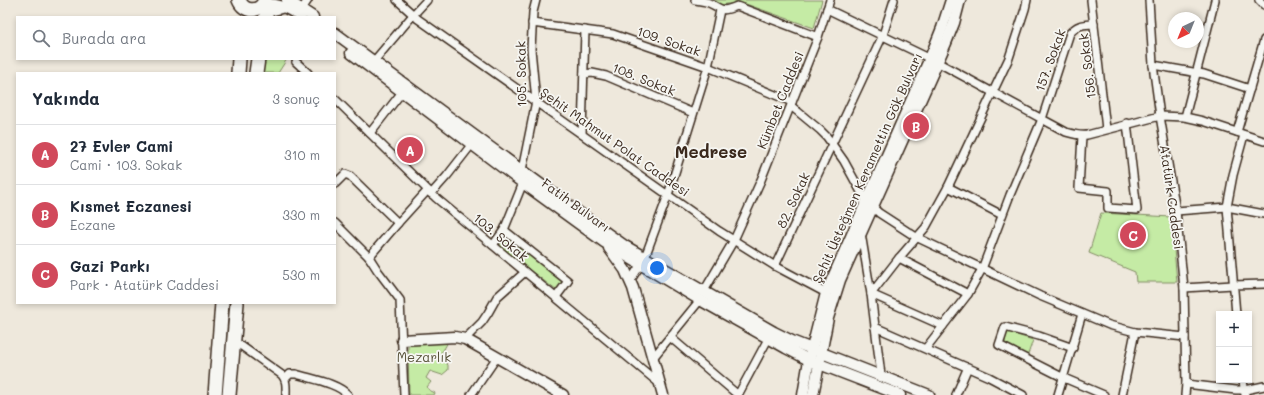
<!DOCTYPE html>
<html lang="tr">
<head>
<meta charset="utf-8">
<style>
  :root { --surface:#fff; --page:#f6f6f7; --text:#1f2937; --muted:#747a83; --line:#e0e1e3; --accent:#d1495b }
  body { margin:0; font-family:Mali,sans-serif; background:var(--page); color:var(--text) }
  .controls { position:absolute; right:12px; bottom:12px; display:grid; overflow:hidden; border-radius:0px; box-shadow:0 2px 6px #0003 }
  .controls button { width:36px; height:36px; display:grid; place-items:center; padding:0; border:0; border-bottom:1px solid var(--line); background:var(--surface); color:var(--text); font:20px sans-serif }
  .compass { position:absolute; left:1168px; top:12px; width:36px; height:36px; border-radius:50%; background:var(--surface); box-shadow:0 2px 6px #0003; rotate:223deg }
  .you { position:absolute; left:657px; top:268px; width:14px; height:14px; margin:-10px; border:3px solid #fff; border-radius:50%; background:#1a73e8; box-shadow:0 0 0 6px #1a73e833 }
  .badge { display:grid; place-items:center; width:26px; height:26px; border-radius:50%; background:var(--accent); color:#fff; font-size:13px; font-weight:700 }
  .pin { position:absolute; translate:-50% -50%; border:2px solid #fff; box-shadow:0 1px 4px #0006 }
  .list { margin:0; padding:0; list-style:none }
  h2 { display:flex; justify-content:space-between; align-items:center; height:52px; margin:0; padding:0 16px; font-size:17px }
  h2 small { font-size:13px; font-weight:400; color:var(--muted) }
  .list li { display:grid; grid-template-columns:26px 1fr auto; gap:12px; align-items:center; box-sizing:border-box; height:60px; padding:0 16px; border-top:1px solid var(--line) }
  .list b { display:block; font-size:15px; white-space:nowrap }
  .list p { margin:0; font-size:13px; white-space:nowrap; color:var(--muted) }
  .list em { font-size:13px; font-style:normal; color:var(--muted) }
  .icon { flex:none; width:22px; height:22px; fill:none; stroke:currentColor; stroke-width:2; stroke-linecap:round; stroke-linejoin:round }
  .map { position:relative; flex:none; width:1264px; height:395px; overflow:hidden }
  .search { position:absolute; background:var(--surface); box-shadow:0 2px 6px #0003; left:16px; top:16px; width:320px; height:44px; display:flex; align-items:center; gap:10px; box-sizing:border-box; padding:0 14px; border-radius:0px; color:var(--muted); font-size:15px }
  .panel { position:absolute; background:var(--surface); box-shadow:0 2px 6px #0003; left:16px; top:72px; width:320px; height:232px; border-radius:0px }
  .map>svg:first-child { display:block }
</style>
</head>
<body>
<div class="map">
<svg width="1264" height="395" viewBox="0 0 1264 395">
  <rect width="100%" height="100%" fill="#eee8dc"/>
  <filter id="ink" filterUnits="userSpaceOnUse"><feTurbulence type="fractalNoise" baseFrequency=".025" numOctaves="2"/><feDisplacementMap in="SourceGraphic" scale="8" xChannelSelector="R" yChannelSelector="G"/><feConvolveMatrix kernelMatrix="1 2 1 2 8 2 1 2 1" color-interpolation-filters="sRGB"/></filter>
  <g filter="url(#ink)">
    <g fill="#c5eba5" stroke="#808a62">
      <path d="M712,0H822L814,28L740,2L721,5Z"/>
      <path d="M263,59H287L278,73H263Z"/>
      <path d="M1101,213L1171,217L1177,282H1136L1135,272L1089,253Z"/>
      <path d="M506,236L564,281L557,291L499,246Z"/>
      <path d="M1007,332L1033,340L1027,357L1004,345Z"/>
      <path d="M448,342L444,349L439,355L448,365V370L442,375L430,371L426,378L431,382L427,387L429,390L435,393L434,395H409L408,344Z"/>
    </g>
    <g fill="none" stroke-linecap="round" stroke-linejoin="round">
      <defs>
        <g id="street">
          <path d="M397,0L418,19L719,231L775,266L826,293"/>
          <path d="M695,0C700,1 705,1 709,3C723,9 720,13 737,6L818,37"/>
          <path d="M1091,0L1106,129"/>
          <path d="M1149,0L1153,65L1160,116L1176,211L1184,288L1186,384L1185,395"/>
          <path d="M1259,0L1264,5"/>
          <path d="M302,9L308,0"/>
          <path d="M827,9L937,62L1066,132C1073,134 1079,136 1087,135L1160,116L1185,117L1203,121L1264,141"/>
          <path d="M532,23L613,34L708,67L792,102"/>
          <path d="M374,61L413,15L427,0"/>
          <path d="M296,62L308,73"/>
          <path d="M1153,65L1204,74L1250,89"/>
          <path d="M584,74L592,73L606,76L693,113"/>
          <path d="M335,99L436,198L660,384"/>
          <path d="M791,106L820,130L827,137L844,161L866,201L879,213L916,237L1040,296L1109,325L1135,332L1185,337"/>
          <path d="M1185,117L1215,0"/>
          <path d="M1237,132L1264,40"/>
          <path d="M370,133L402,92"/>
          <path d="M582,134L585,30"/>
          <path d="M1082,136L1079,188L1108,191V208L1137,210L1127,123"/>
          <path d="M522,170L536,101L531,49L533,12L536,0"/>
          <path d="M335,184L345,174L350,176L398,223L427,191"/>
          <path d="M948,187L1002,215"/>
          <path d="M431,194L447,176L472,144"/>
          <path d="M1176,211L1227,207L1264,214"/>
          <path d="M335,223L369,257L378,271L400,300L404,395"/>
          <path d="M504,230L568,281L556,297"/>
          <path d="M861,233L871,294L881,375"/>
          <path d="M493,245L504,230L523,183"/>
          <path d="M369,257L398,223"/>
          <path d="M645,257L668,195L708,67L720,10"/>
          <path d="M899,258L968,294"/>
          <path d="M775,266L883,35L894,0"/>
          <path d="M630,281L641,264"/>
          <path d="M1184,288L1233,285L1264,284"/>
          <path d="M704,291L734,240L761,180L818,37L830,0"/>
          <path d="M1236,314L1227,207L1233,175L1244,135"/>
          <path d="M943,326L871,294L899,258L926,227L948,187L1009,58L1025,9L1027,0"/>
          <path d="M875,327L989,377L1023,395"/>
          <path d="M670,337L738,395"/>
          <path d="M465,339L482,322L488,313L497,297L525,272"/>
          <path d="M233,340L282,375C287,381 286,387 286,395"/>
          <path d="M926,348L968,294L982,269L1010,195L1042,119L1070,33C1078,24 1083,25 1094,24"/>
          <path d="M1073,348L1039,336L1005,327L999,345L1064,378L1104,395"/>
          <path d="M652,359L700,300"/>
          <path d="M285,379L290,374H296C311,379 338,383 348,395"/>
          <path d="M1243,380L1245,395"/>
          <path d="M1186,384L1236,390H1245L1264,386"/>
          <path d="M471,395L497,357"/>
          <path d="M738,395L768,339"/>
          <path d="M956,395L968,367"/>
          <path d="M1058,395L1082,314"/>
          <path d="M1122,395L1135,332"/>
        </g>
        <g id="secondary">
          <path d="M287,0L313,17"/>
          <path d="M263,4C280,4 288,8 301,17"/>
          <path d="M264,17L270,11L281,8"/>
          <path d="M335,33L608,234L625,246L774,332L794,342L929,395"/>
          <path d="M351,53L523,183L604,242L630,258L700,300L786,348L809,360L900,395"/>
          <path d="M609,248L625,270L633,288L663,395"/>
          <path d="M402,340L455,337L465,339L563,395"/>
          <path d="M803,395L809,360L826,293L930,58L942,28L951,0"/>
          <path d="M813,395L828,318L840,280L946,43L954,23L960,0"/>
        </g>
        <g id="highway">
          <path d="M239,0C244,13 260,13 265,0"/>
          <path d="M238,73L239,59"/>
          <path d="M256,73L258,59"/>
          <path d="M215,395L222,303"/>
          <path d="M229,395L237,303"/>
        </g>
      </defs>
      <use href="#street" stroke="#3b2a1e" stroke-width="10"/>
      <use href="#secondary" stroke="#3b2a1e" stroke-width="13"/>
      <use href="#highway" stroke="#3b2a1e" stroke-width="16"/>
      <use href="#street" stroke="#f6f6f2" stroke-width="7"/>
      <use href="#secondary" stroke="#f6f6f2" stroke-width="10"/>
      <use href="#highway" stroke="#f6f6f2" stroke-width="13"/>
    </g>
  </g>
  <g text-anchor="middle" stroke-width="3.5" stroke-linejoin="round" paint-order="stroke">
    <g font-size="13" fill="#3b2a1e" stroke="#f6f6f2">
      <text transform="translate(669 41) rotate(19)" y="5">109. Sokak</text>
      <text transform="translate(1050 60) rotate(-70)" y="5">157. Sokak</text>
      <text transform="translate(1087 66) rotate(-97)" y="5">156. Sokak</text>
      <text transform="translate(521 74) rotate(-91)" y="5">105. Sokak</text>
      <text transform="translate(644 79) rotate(22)" y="5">108. Sokak</text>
      <text transform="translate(780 100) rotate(-68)" y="5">Kümbet Caddesi</text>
      <text transform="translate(615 142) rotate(35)" y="5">Şehit Mahmut Polat Caddesi</text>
      <text transform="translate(867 168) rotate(-66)" y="5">Şehit Üsteğmen Keramettin Gök Bulvarı</text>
      <text transform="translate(1172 197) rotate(82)" y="5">Atatürk Caddesi</text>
      <text transform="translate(793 200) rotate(-65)" y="5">82. Sokak</text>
      <text transform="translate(576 205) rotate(36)" y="5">Fatih Bulvarı</text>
      <text transform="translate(501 237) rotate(40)" y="5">103. Sokak</text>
    </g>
    <g font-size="13" fill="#575139" stroke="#f6f6f2">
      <text x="424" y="362">Mezarlık</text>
    </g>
    <g font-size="17" font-weight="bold" fill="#3b2a1e" stroke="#f6f6f2">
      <text x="711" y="158">Medrese</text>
    </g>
  </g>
</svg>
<div class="controls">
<button>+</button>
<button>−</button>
</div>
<svg class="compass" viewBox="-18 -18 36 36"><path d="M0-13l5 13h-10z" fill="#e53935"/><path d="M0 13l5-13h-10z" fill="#747a83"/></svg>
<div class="you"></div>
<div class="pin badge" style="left:410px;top:150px">A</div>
<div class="pin badge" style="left:916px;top:126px">B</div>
<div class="pin badge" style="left:1133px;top:235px">C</div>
<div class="search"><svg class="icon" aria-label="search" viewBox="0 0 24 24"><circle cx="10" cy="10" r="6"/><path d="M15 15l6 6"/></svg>Burada ara</div>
<section class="panel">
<h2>Yakında<small>3 sonuç</small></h2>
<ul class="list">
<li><span class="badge">A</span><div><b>27 Evler Cami</b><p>Cami · 103. Sokak</p></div><em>310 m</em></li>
<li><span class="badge">B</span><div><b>Kısmet Eczanesi</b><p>Eczane</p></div><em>330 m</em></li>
<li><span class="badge">C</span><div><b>Gazi Parkı</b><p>Park · Atatürk Caddesi</p></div><em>530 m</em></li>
</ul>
</section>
</div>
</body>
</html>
